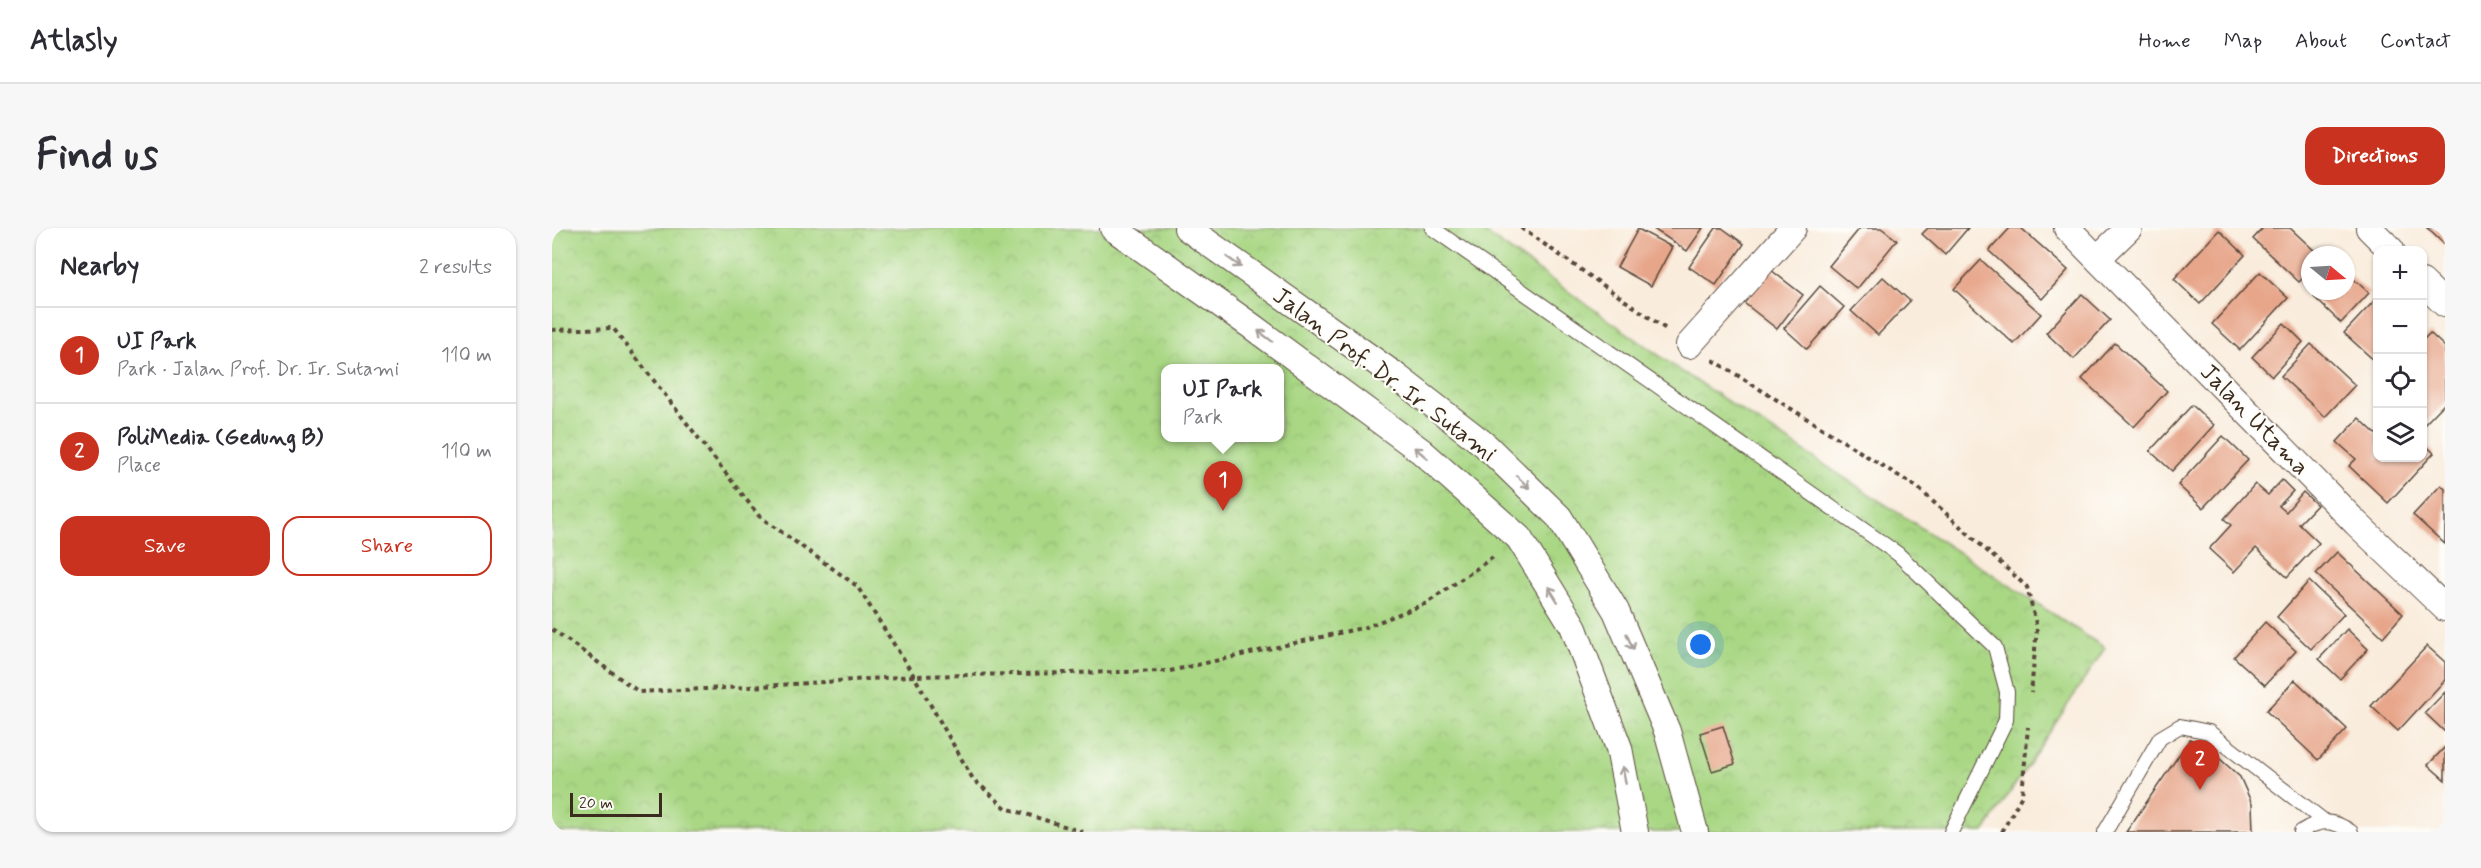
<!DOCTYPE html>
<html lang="en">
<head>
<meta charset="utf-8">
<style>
  :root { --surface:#fff; --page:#f7f7f7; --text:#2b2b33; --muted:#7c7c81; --line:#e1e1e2; --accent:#c8321e }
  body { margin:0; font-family:Mynerve,sans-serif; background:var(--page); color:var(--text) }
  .controls { position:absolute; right:18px; top:18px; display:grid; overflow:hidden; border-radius:12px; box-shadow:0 2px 4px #0004 }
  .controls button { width:54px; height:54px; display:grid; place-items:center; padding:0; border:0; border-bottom:2px solid var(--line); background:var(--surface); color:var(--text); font:30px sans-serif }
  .compass { position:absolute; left:1749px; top:18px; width:54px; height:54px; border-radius:50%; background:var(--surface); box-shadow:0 2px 4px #0004; rotate:108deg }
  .scale { position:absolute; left:18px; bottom:15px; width:92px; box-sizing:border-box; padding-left:6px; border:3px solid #3b2a1e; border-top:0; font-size:16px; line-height:21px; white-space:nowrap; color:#3b2a1e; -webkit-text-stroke:4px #fdfcf7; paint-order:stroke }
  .you { position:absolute; left:1149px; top:417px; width:21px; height:21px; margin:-15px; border:4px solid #fff; border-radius:50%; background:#1a73e8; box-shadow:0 0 0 9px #1a73e833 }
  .badge { display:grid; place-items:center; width:39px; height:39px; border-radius:50%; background:var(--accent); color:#fff; font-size:20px; font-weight:700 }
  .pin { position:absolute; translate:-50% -50px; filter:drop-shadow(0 2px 3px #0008) }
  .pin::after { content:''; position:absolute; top:32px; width:21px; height:18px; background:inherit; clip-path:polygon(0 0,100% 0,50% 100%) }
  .popup { position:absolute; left:609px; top:136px; width:123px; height:78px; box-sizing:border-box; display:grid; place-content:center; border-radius:12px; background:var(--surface); filter:drop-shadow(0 2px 4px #0005); font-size:20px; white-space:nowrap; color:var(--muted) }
  .popup b { font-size:22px; color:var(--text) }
  .popup::after { content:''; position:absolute; left:50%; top:100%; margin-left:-12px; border:12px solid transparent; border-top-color:var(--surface) }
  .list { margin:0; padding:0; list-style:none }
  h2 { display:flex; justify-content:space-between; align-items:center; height:78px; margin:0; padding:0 24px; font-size:26px }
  h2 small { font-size:20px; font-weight:400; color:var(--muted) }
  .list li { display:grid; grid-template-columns:39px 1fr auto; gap:18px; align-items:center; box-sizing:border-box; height:96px; padding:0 24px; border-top:2px solid var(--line) }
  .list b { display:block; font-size:22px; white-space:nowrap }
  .list p { margin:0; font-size:20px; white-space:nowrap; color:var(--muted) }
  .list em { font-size:20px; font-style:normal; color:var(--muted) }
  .actions { display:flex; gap:12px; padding:18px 24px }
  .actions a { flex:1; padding:14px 0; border:2px solid var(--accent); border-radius:18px; text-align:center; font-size:21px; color:var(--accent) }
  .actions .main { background:var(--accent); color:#fff }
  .icon { flex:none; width:33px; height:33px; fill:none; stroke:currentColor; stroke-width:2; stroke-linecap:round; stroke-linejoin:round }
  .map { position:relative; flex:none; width:1893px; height:604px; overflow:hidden; border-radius:18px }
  header { display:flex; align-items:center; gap:36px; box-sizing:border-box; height:84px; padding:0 30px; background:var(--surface); border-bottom:2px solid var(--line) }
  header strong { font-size:28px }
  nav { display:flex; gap:33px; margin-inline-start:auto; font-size:21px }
  .intro { display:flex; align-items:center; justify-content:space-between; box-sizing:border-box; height:144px; padding:0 36px }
  h1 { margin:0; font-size:42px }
  .button { padding:15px 27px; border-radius:18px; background:var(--accent); color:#fff; font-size:21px; font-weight:700 }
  main { display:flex; gap:36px; padding:0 36px }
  aside { flex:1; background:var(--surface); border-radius:18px; box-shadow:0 2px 4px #0004 }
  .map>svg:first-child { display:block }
</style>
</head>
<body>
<header>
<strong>Atlasly</strong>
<nav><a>Home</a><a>Map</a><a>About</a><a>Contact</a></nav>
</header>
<div class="intro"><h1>Find us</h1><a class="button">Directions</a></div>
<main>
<aside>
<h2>Nearby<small>2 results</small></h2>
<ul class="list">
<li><span class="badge">1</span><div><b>UI Park</b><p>Park · Jalan Prof. Dr. Ir. Sutami</p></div><em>110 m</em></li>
<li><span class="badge">2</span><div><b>PoliMedia (Gedung B)</b><p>Place</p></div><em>110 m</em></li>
</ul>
<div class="actions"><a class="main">Save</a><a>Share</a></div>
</aside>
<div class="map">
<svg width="1893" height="604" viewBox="0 0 1893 604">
  <defs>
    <pattern id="park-crowns" width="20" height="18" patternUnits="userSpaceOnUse" patternTransform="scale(1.5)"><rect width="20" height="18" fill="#a9d784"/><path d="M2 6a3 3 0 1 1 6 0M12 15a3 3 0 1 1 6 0" fill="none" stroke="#92b972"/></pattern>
  </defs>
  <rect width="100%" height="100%" fill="#fdfcf7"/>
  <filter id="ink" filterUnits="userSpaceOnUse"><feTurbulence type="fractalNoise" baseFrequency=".0167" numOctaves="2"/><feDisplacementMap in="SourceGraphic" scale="12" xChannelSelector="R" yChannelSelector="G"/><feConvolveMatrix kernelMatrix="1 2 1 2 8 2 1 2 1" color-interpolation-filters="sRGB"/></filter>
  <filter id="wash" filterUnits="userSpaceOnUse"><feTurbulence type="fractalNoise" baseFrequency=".008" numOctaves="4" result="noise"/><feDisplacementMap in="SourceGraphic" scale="24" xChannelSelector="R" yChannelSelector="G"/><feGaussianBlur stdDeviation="1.35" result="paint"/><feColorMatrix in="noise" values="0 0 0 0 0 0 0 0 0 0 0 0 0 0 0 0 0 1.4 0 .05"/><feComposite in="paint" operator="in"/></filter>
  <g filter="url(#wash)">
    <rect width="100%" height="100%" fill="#f9ecdc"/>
    <path fill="url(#park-crowns)" stroke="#728051" stroke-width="1.5" fill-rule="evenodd" d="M0,0H926L1132,145L1553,420L1432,604H0ZM614,140H728V210H614Z"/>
    <g id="blocks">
      <g fill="#e7a68a">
        <path d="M1100,0H1151L1135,23Z"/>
        <path d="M1164,0H1170L1192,16L1164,57L1137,39Z"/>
        <path d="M1308,0H1329L1345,12L1305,61L1277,38Z"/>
        <path d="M1376,0H1416L1393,27L1370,6Z"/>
        <path d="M1458,0H1469L1516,42L1490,71L1437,23Z"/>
        <path d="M1711,0H1738L1767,27H1758V43L1747,54L1701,11Z"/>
        <path d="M1875,0H1893V17Z"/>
        <path d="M1086,1L1120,19L1099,58L1065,39Z"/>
        <path d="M1667,2L1693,27L1648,76L1622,51Z"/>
        <path d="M1429,32L1489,86L1462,116L1402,61Z"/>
        <path d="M1219,42L1251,67L1225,101L1192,75Z"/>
        <path d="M1708,44L1736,70L1688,122L1660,96Z"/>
        <path d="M1794,44L1817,65L1789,95L1762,69L1768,63H1794Z"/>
        <path d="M1331,49L1358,73L1326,107L1299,83Z"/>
        <path d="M1268,58L1292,79L1255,121L1232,100Z"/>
        <path d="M1530,66L1558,92L1522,131L1494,105Z"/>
        <path d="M1823,72L1826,74V136L1792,105Z"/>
        <path d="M1732,95L1751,114L1720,148L1700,129Z"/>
        <path d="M1878,105L1893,119V175L1870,199V113Z"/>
        <path d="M1563,115L1615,163L1582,199L1530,151Z"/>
        <path d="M1759,116L1803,157L1773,189L1729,148Z"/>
        <path d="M1640,177L1662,197L1620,243L1598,223Z"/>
        <path d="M1807,190L1826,208V230H1870V214L1882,225L1836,275L1797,238L1804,231L1785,214Z"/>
        <path d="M1671,208L1696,232L1651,280L1626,257Z"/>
        <path d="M1730,252L1741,263L1727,278L1734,284L1751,264L1765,277L1747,296L1767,315L1735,349L1704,320L1682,344L1657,321L1679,297L1672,291L1703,256L1716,267Z"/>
        <path d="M1889,257L1893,261V316L1861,287Z"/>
        <path d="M1785,324L1851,386L1831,409L1764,346Z"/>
        <path d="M1757,353L1792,386L1759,421L1725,389Z"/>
        <path d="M1713,394L1744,423L1713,457L1682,429Z"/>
        <path d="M1795,401L1816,421L1788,451L1767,431Z"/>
        <path d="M1875,418L1893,434V452L1846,503L1819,478Z"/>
        <path d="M1743,452L1795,501L1766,532L1714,483Z"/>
        <path d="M1893,464V504L1873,485Z"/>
        <path d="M1171,498L1183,536L1160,543L1148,505Z"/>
        <path d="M1638,511L1656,520L1688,549L1700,576L1701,604H1574Z"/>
        <path d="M1893,519V552L1876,537Z"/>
      </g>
    </g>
  </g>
  <g filter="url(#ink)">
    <use href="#blocks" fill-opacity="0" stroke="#58473a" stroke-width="1.5"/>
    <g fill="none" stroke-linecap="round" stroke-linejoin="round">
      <defs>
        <g id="service">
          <path d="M880,0L1346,326L1443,419L1455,464L1454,492L1399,604"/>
          <path d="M1553,604L1608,510L1628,498L1657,504L1772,593"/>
          <path d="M1749,604C1767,591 1781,591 1799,604"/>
        </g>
        <g id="minor">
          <path d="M561,0L698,97L869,223L967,310L1021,398L1067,520L1083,604"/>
          <path d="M635,0L844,148L933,217L1007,289L1064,383L1115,503L1143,604"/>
          <path d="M1515,0L1804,295L1893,380"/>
          <path d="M1817,0L1839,22"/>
          <path d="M1546,30L1577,0"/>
          <path d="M1870,54L1893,76"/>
          <path d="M1137,117L1241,0"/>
        </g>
      </defs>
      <use href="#service" stroke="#58473a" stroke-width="16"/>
      <use href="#minor" stroke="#58473a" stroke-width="28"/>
      <g stroke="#58473a" stroke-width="4" stroke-dasharray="4.5 4.5" stroke-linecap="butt">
        <path d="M969,0L1114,101"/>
        <path d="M0,102L61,100L207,288L305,358L362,448L421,551L454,580L531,604"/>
        <path d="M1161,132L1366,260L1475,359L1485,400L1479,465"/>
        <path d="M0,401L87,464L196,459L362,448L618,443L814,399L875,375L944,327"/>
        <path d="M1450,604L1470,567L1476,499"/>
      </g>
      <use href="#service" stroke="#fff" stroke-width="14"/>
      <use href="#minor" stroke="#fff" stroke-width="26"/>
    </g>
    <defs><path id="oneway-shaft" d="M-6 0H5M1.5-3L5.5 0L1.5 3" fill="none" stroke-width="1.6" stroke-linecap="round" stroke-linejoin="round" transform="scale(1.5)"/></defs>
    <g stroke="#a79f9a">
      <use href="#oneway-shaft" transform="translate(682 34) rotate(35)"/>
      <use href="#oneway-shaft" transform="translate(713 108) rotate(-143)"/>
      <use href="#oneway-shaft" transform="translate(869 225) rotate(-140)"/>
      <use href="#oneway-shaft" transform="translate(971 254) rotate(44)"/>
      <use href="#oneway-shaft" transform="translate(1001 366) rotate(-122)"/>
      <use href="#oneway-shaft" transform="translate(1078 414) rotate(67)"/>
      <use href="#oneway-shaft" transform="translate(1072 547) rotate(-101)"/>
    </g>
  </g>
  <g text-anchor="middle" stroke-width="4.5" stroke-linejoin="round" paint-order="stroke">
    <g font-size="24" fill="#3b2a1e" stroke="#fdfcf7">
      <text transform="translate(833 146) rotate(37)" y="8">Jalan Prof. Dr. Ir. Sutami</text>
      <text transform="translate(1703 191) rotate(46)" y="8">Jalan Utama</text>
    </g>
  </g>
</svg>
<div class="controls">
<button>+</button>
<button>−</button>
<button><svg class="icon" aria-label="locate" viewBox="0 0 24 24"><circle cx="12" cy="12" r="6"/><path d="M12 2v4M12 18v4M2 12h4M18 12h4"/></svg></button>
<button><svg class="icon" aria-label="layers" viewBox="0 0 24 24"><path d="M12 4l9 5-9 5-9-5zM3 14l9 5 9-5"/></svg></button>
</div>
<svg class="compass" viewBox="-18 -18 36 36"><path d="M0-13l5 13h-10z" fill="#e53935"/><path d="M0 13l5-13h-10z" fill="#7c7c81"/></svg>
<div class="scale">20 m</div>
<div class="you"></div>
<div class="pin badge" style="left:671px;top:283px">1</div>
<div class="popup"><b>UI Park</b>Park</div>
<div class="pin badge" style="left:1648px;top:562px">2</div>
</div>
</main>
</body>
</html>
